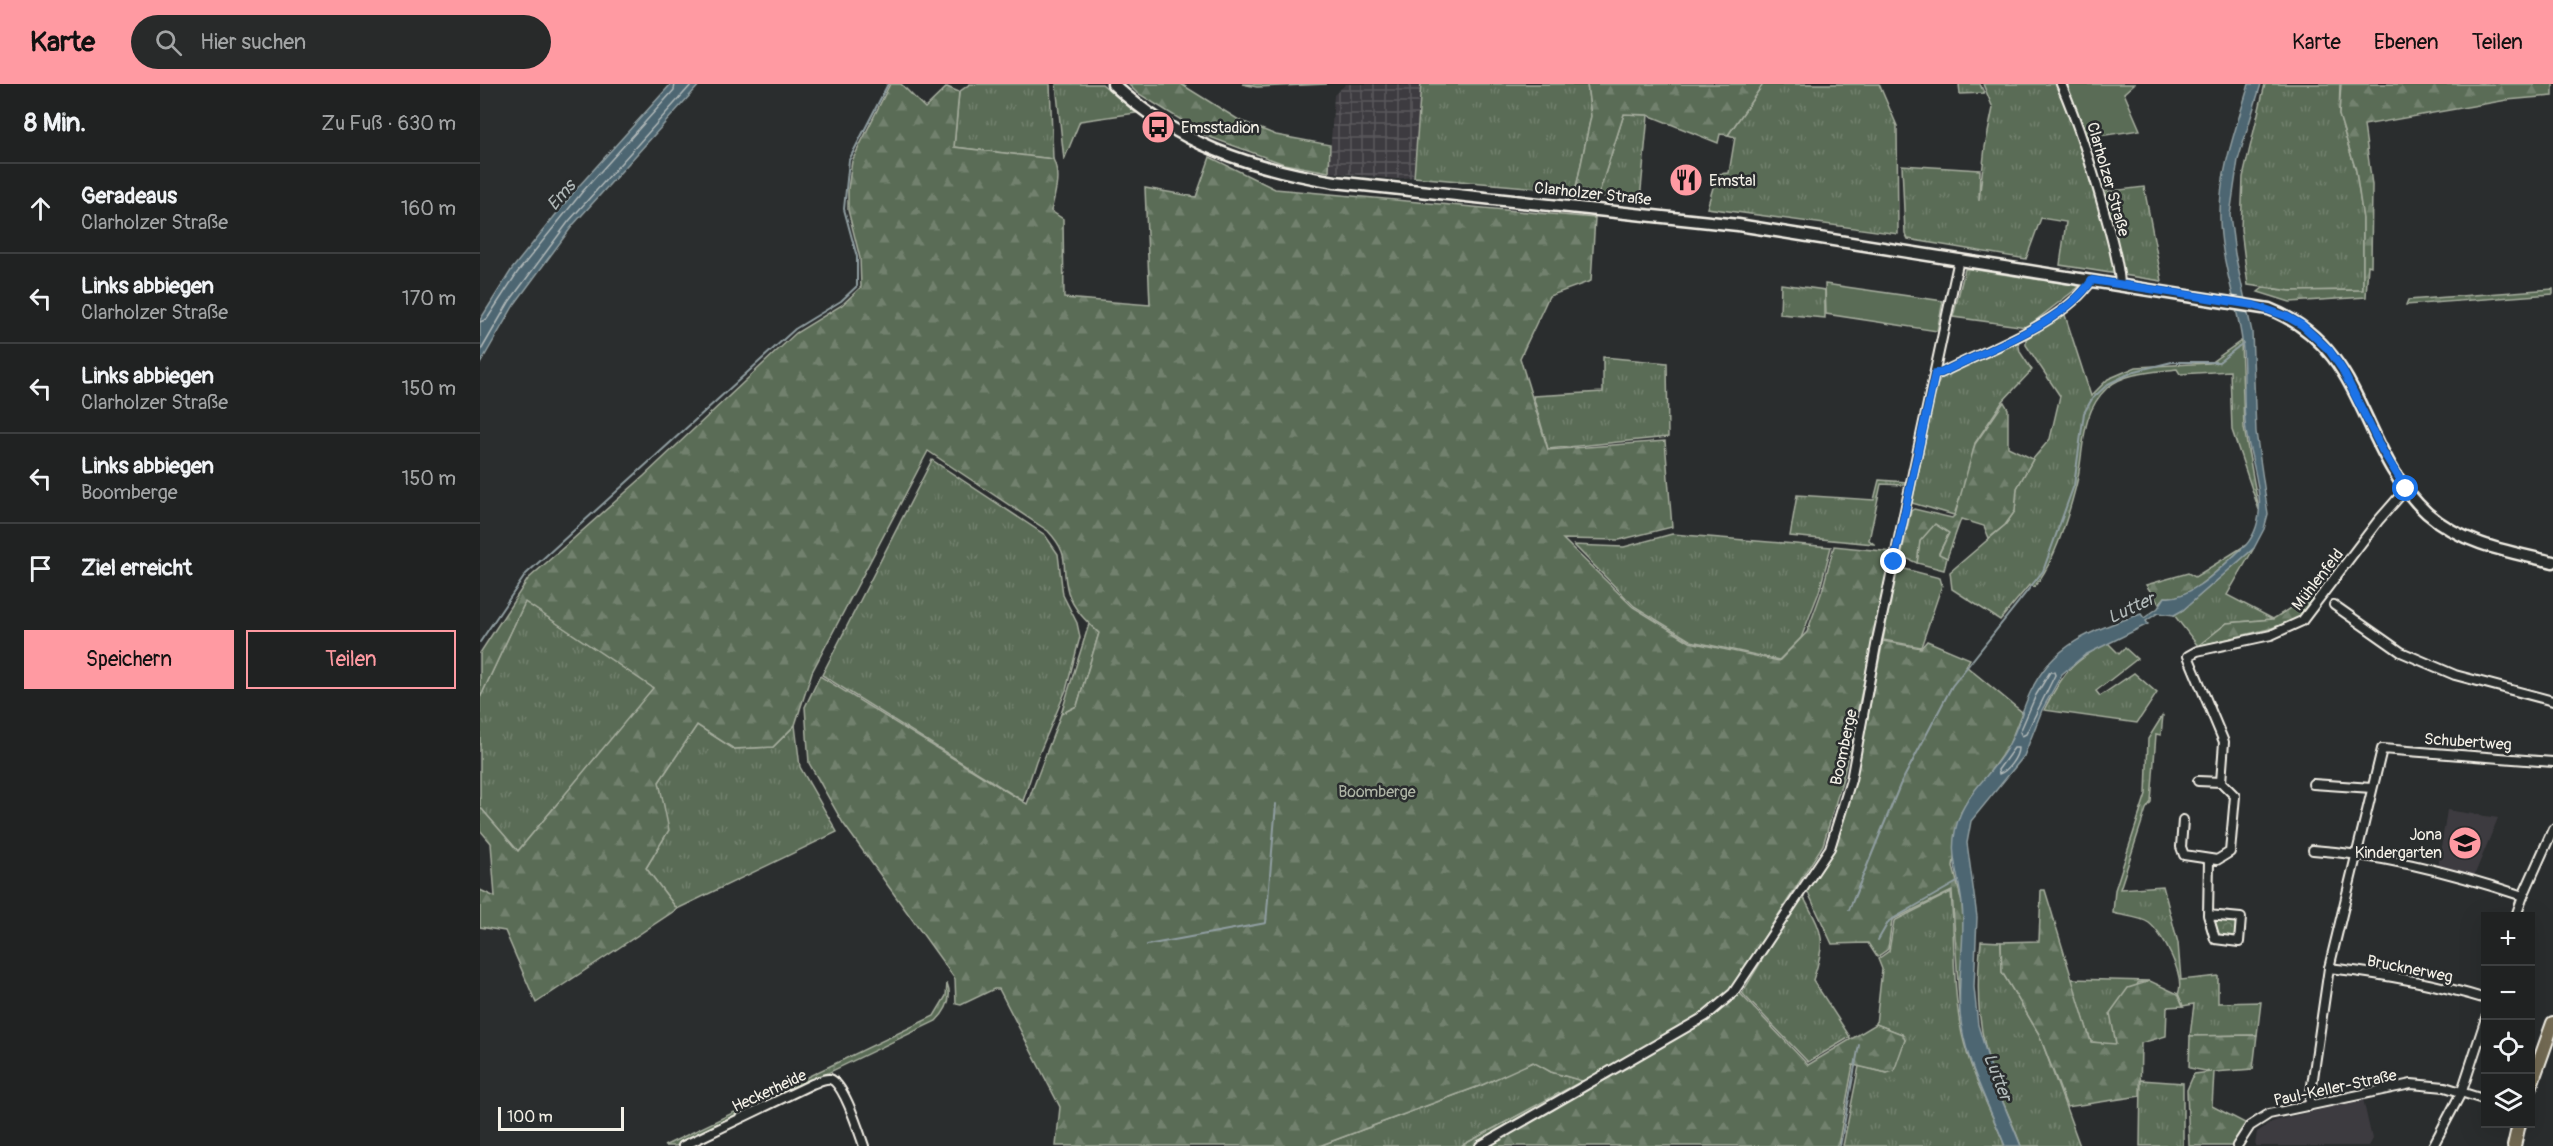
<!DOCTYPE html>
<html lang="de">
<head>
<meta charset="utf-8">
<style>
  :root { --surface:#202222; --page:#282a2a; --text:#f1f3f6; --muted:#a2a4a5; --line:#3d3f40; --accent:#ff9aa2 }
  body { margin:0; font-family:Pangolin,sans-serif; background:var(--page); color:var(--text) }
  .controls { position:absolute; right:18px; bottom:18px; display:grid; overflow:hidden; border-radius:0px; box-shadow:0 6px 24px #0002 }
  .controls button { width:54px; height:54px; display:grid; place-items:center; padding:0; border:0; border-bottom:2px solid var(--line); background:var(--surface); color:var(--text); font:30px sans-serif }
  .scale { position:absolute; left:18px; bottom:15px; width:126px; box-sizing:border-box; padding-left:6px; border:3px solid #f4f1e8; border-top:0; font-size:16px; line-height:21px; white-space:nowrap; color:#f4f1e8; -webkit-text-stroke:4px #2a2d2e; paint-order:stroke }
  .stop { position:absolute; width:18px; height:18px; margin:-14px; border:4px solid #1a73e8; border-radius:50%; background:#fff }
  .stop.end { background:#1a73e8; border-color:#fff; box-shadow:0 2px 6px #0008 }
  .list { margin:0; padding:0; list-style:none }
  h2 { display:flex; justify-content:space-between; align-items:center; height:78px; margin:0; padding:0 24px; font-size:26px }
  h2 small { font-size:20px; font-weight:400; color:var(--muted) }
  .list li { display:grid; grid-template-columns:39px 1fr auto; gap:18px; align-items:center; box-sizing:border-box; height:90px; padding:0 24px; border-top:2px solid var(--line) }
  .list b { display:block; font-size:22px; white-space:nowrap }
  .list p { margin:0; font-size:20px; white-space:nowrap; color:var(--muted) }
  .list em { font-size:20px; font-style:normal; color:var(--muted) }
  .actions { display:flex; gap:12px; padding:18px 24px }
  .actions a { flex:1; padding:14px 0; border:2px solid var(--accent); border-radius:0px; text-align:center; font-size:21px; color:var(--accent) }
  .actions .main { background:var(--accent); color:#111 }
  .icon { flex:none; width:33px; height:33px; fill:none; stroke:currentColor; stroke-width:2; stroke-linecap:round; stroke-linejoin:round }
  .map { position:relative; flex:none; width:2073px; height:1062px; overflow:hidden }
  header { display:flex; align-items:center; gap:36px; box-sizing:border-box; height:84px; padding:0 30px; background:var(--accent); color:#111 }
  header strong { font-size:28px }
  nav { display:flex; gap:33px; margin-inline-start:auto; font-size:21px }
  .search { width:420px; height:54px; background:var(--page); display:flex; align-items:center; gap:15px; box-sizing:border-box; padding:0 21px; border-radius:33px; color:var(--muted); font-size:22px }
  main { display:flex }
  aside { flex:1; background:var(--surface) }
  .map>svg:first-child { display:block }
</style>
</head>
<body>
<header>
<strong>Karte</strong>
<div class="search"><svg class="icon" aria-label="search" viewBox="0 0 24 24"><circle cx="10" cy="10" r="6"/><path d="M15 15l6 6"/></svg>Hier suchen</div>
<nav><a>Karte</a><a>Ebenen</a><a>Teilen</a></nav>
</header>
<main>
<aside>
<h2>8 Min.<small>Zu Fuß · 630 m</small></h2>
<ul class="list">
<li><svg class="icon" aria-label="ahead" viewBox="0 0 24 24"><path d="M12 20V5M6 11l6-6 6 6"/></svg><div><b>Geradeaus</b><p>Clarholzer Straße</p></div><em>160 m</em></li>
<li><svg class="icon" aria-label="left" viewBox="0 0 24 24"><path d="M17 20v-9H6M10 6l-5 5 5 5"/></svg><div><b>Links abbiegen</b><p>Clarholzer Straße</p></div><em>170 m</em></li>
<li><svg class="icon" aria-label="left" viewBox="0 0 24 24"><path d="M17 20v-9H6M10 6l-5 5 5 5"/></svg><div><b>Links abbiegen</b><p>Clarholzer Straße</p></div><em>150 m</em></li>
<li><svg class="icon" aria-label="left" viewBox="0 0 24 24"><path d="M17 20v-9H6M10 6l-5 5 5 5"/></svg><div><b>Links abbiegen</b><p>Boomberge</p></div><em>150 m</em></li>
<li><svg class="icon" aria-label="arrive" viewBox="0 0 24 24"><path d="M6 21V4h12l-3 4 3 4H6"/></svg><div><b>Ziel erreicht</b></div></li>
</ul>
<div class="actions"><a class="main">Speichern</a><a>Teilen</a></div>
</aside>
<div class="map">
<svg width="2073" height="1062" viewBox="0 0 2073 1062">
  <defs>
    <pattern id="industrial-grid" width="8" height="8" patternUnits="userSpaceOnUse" patternTransform="scale(1.5)"><rect width="8" height="8" fill="#3e3b40"/><path d="M0 4h8M4 0v8" fill="none" stroke="#5a585c"/></pattern>
    <pattern id="grass-tufts" width="24" height="20" patternUnits="userSpaceOnUse" patternTransform="scale(1.5)"><rect width="24" height="20" fill="#5a6c56"/><path d="M3 7l-1-3M5 7V3M7 7l1-3M15 17l-1-3M17 17v-4M19 17l1-3" fill="none" stroke="#72816e"/></pattern>
    <pattern id="forest-firs" width="22" height="20" patternUnits="userSpaceOnUse" patternTransform="scale(1.5)"><rect width="22" height="20" fill="#5a6c56"/><path d="M5 1l3.5 6h-7zM16 11l3.5 6h-7z" fill="#72816e"/></pattern>
    <pattern id="park-crowns" width="20" height="18" patternUnits="userSpaceOnUse" patternTransform="scale(1.5)"><rect width="20" height="18" fill="#5a6c56"/><path d="M2 6a3 3 0 1 1 6 0M12 15a3 3 0 1 1 6 0" fill="none" stroke="#72816e"/></pattern>
  </defs>
  <rect width="100%" height="100%" fill="#2a2d2e"/>
  <filter id="ink" filterUnits="userSpaceOnUse"><feTurbulence type="fractalNoise" baseFrequency=".0167" numOctaves="2"/><feDisplacementMap in="SourceGraphic" scale="12" xChannelSelector="R" yChannelSelector="G"/><feConvolveMatrix kernelMatrix="1 2 1 2 8 2 1 2 1" color-interpolation-filters="sRGB"/></filter>
  <g filter="url(#ink)">
    <g fill="#3e3b40">
      <path d="M1967,726L2018,734L1994,792L1958,783Z"/>
      <path d="M1883,1015L1892,1055L1888,1062H1775L1777,1048L1794,1037Z"/>
    </g>
    <path fill="url(#industrial-grid)" d="M866,0H941L933,93L916,95L849,88L854,11Z"/>
    <g fill="url(#grass-tufts)" stroke="#a7ae9f" stroke-width="1.5">
      <path d="M490,0H570L573,75L474,63L479,8Z"/>
      <path d="M576,0H622L656,29L600,37L584,76Z"/>
      <path d="M762,0H847L777,3Z"/>
      <path d="M941,0H1107L1111,32L1096,104L1092,107L934,93Z"/>
      <path d="M1283,0H1399L1417,42L1418,150L1227,124L1237,90L1249,89L1255,53L1248,51Z"/>
      <path d="M1479,0H1500L1504,9L1480,10Z"/>
      <path d="M1503,0H1577L1600,55L1616,109L1664,103L1682,197L1580,181L1586,138L1561,134L1546,175L1428,155L1425,149L1422,81L1500,86L1499,117L1505,63L1513,24Z"/>
      <path d="M1785,0H1860L1859,31L1876,87L1883,135V206L1811,207L1768,201L1761,145L1763,93Z"/>
      <path d="M1144,30L1168,31L1160,116L1118,112Z"/>
      <path d="M1485,185H1490L1600,202L1547,243L1473,233Z"/>
      <path d="M1301,200L1345,206V234L1300,230Z"/>
      <path d="M1584,228L1611,312L1628,295L1656,283L1730,279L1761,257L1764,344L1779,426L1752,346L1750,287L1700,290L1697,285C1675,288 1645,288 1627,304C1599,330 1605,368 1596,402C1588,433 1574,480 1554,503L1550,500L1520,536L1472,505L1470,488L1525,441L1535,427L1537,404L1553,375L1570,355L1580,312L1546,261V255Z"/>
      <path d="M1538,257L1540,268L1552,286L1523,317L1495,359L1488,392L1474,431L1432,419L1456,304L1462,292Z"/>
      <path d="M1123,273L1187,279L1188,353L1068,365L1053,312L1123,308Z"/>
      <path d="M452,376L565,451L578,470L583,511L597,539L600,553L586,606L556,677L543,717L342,591Z"/>
      <path d="M1399,396L1426,398L1423,401L1401,400L1389,456L1394,460L1310,452L1317,411L1394,416Z"/>
      <path d="M1455,439L1469,449L1459,469L1467,474L1464,486L1437,479L1440,457Z"/>
      <path d="M1192,450L1351,463L1339,508L1321,554L1299,576L1211,557L1154,522L1094,461L1144,463Z"/>
      <path d="M1774,464L1747,511L1793,535L1747,539L1718,562L1694,531L1703,526Z"/>
      <path d="M1417,483L1460,494L1462,501L1441,563L1403,556Z"/>
      <path d="M45,518L174,604L38,767L0,723V614Z"/>
      <path d="M609,540L619,549L597,622L581,630Z"/>
      <path d="M1627,558L1639,570L1645,564L1657,575L1616,607L1620,612L1654,589L1677,609L1657,639L1564,626C1583,589 1591,579 1627,558Z"/>
      <path d="M1683,631L1681,651L1676,650L1671,718L1666,725L1640,805L1683,802L1698,859L1701,896L1738,892V919L1781,918L1777,951L1710,952L1714,920L1703,922L1698,910C1706,893 1683,850 1669,839C1661,833 1643,832 1633,829L1635,806L1666,710L1668,655Z"/>
      <path d="M217,641L254,665L293,663L315,641L320,683L357,748L197,825L166,784L188,746L179,698Z"/>
      <path d="M1471,808C1475,855 1472,904 1482,950C1491,990 1510,1025 1525,1062H1363L1379,982L1407,989L1425,956L1422,950L1396,940L1402,885L1398,875L1409,867L1414,837Z"/>
      <path d="M1322,810C1342,849 1348,852 1333,896L1370,953L1328,978L1262,909Z"/>
      <path d="M1501,857L1521,858L1522,888L1559,950L1600,1062H1541C1534,1041 1524,1023 1517,1002C1498,950 1495,912 1501,857Z"/>
      <path d="M1591,895L1670,897L1658,899L1636,961L1611,958Z"/>
      <path d="M467,899C473,914 466,927 456,937L196,1062H184L454,932L466,912Z"/>
      <path d="M1053,977L1071,988L1103,997L981,1062H839L1002,1001Z"/>
      <path d="M1661,996L1703,999V1062H1660Z"/>
    </g>
    <g fill="url(#forest-firs)" stroke="#a7ae9f" stroke-width="1.5">
      <path d="M410,0H421L445,24L467,3L479,8L474,63L573,75C581,91 575,110 571,127L583,135L584,214L670,221L665,104L716,113L730,73L795,105L1115,134L1111,197L1069,212L1040,274L1068,366L1185,357L1192,443L1139,456L1083,455L1153,523L1210,558L1299,577L1327,548L1342,507L1354,462L1412,468L1363,694L1343,761L1253,902L1328,981L1396,940L1422,950L1425,956L1414,987L1407,989L1373,981L1358,1062H981L1102,997L1071,988L1053,978L1002,1001L839,1062H576L580,1023L519,905H514L481,921L476,920L475,895L363,739L329,679L325,623L340,592L547,720L581,630L597,622L619,549C607,538 593,525 588,508C580,479 592,473 568,447L448,367L332,588L315,641L293,663L254,665L217,641L179,698L189,746L166,784L197,825L56,919L25,847L0,843V806L15,813L11,759L0,746V723L38,767L173,604L45,518L0,614V569L48,495L164,392L316,249L362,221L381,203L380,174L368,126V105L372,77Z"/>
      <path d="M648,0H701L759,36L796,51L850,61L849,88L804,80L727,52L656,8Z"/>
      <path d="M1107,0H1283L1248,51L1240,50L1238,59L1168,31L1144,30L1118,112L1096,104L1111,32Z"/>
      <path d="M1861,0H2073V12L2027,16L1884,41L1892,101L1891,182L1888,181L1886,213L1810,218L1778,208L1783,204L1811,207L1883,206V135L1876,87L1859,31Z"/>
      <path d="M2073,205V210L1926,221L1928,216Z"/>
      <path d="M1524,318L1528,325V363L1553,375L1537,404L1535,427L1525,441L1509,454L1504,442L1481,435L1467,474L1459,470L1469,449L1455,440L1440,457L1437,479L1421,472L1431,427L1434,425L1472,434L1475,431L1495,360Z"/>
      <path d="M1766,461C1746,478 1711,517 1685,513L1679,520L1666,501L1708,489L1715,493Z"/>
      <path d="M1847,496L1819,534L1789,545L1718,562L1747,539L1793,535L1820,518L1837,499Z"/>
      <path d="M1403,557L1441,564L1447,557L1490,575L1486,582L1542,628L1529,661L1481,728L1473,782L1482,819L1484,857L1480,897V930L1472,807L1412,836L1408,865L1397,873L1388,859L1352,860L1326,804L1354,765L1375,695Z"/>
      <path d="M1561,806H1565L1611,958L1636,960L1630,929L1648,904L1670,897L1698,910L1703,922L1687,923L1686,952L1661,959L1660,1012L1587,1023L1559,950L1522,888L1521,858L1559,857Z"/>
      <path d="M1777,951L1773,985L1734,988L1732,1022L1767,1040L1753,1062H1709L1707,1006L1714,990L1731,988L1709,984L1710,952Z"/>
    </g>
    <path fill="url(#park-crowns)" stroke="#a7ae9f" stroke-width="1.5" d="M1737,836L1754,837L1757,840L1756,850C1749,855 1743,853 1735,849L1733,840Z"/>
    <g fill="#5a6c56" stroke="#a7ae9f" stroke-width="1.5">
      <path d="M1585,0H1654L1644,9L1660,46L1606,54Z"/>
      <path d="M1345,200L1463,217L1457,247L1346,230Z"/>
    </g>
    <g fill="#4d6672" stroke="#909ea1" stroke-width="1.5">
      <path d="M191,0H220L93,141L34,221L0,280V236L32,185L98,103Z"/>
      <path d="M1769,0H1781L1758,76L1750,131L1755,170L1772,248L1776,348L1788,430L1784,445L1774,464L1703,526L1694,531L1678,529L1666,537L1668,540L1605,571L1582,590L1562,626L1544,672L1491,737L1487,759L1497,833L1494,903L1498,941L1517,1004L1541,1062H1525C1508,1018 1484,977 1480,929C1477,892 1486,856 1482,820C1478,785 1466,766 1480,731C1490,705 1517,685 1529,660C1538,644 1542,626 1550,609C1572,560 1613,546 1661,530L1664,534L1678,524L1685,513C1711,517 1746,478 1766,461C1793,430 1772,383 1766,347C1762,317 1766,286 1762,256C1756,214 1739,172 1740,129C1740,86 1757,42 1769,0Z"/>
    </g>
    <g fill="none" stroke-linecap="round" stroke-linejoin="round">
      <g stroke="#b1b9b9" stroke-width="1.5">
        <path d="M0,238L7,235L37,189L103,107L194,6L195,0"/>
        <path d="M0,268L29,218L89,137L212,0"/>
        <path d="M1570,588H1574L1575,591L1546,650L1542,652L1540,648L1556,611Z"/>
        <path d="M1534,664H1538C1538,673 1527,688 1519,690L1518,686Z"/>
      </g>
      <g stroke="#909ea1" stroke-width="2">
        <path d="M0,558L46,490L315,245L361,217L377,202V173L364,125L369,76L408,0"/>
        <path d="M1369,826L1420,701L1472,602L1563,487L1594,401L1604,329L1612,315L1628,300L1655,287L1692,278H1739L1763,259"/>
        <path d="M1398,856L1409,837L1479,797"/>
        <path d="M667,861L786,839L796,720"/>
        <path d="M1360,1062L1379,961"/>
      </g>
      <defs>
        <g id="street">
          <path d="M1581,0C1601,46 1615,93 1628,141C1633,160 1639,180 1640,200"/>
          <path d="M1455,289H1461C1507,265 1583,240 1612,196"/>
          <path d="M1854,521L1921,568L1975,591L2073,617"/>
          <path d="M1718,697L1741,698"/>
          <path d="M1833,700L1892,704"/>
          <path d="M1703,736L1701,763L1704,771L1737,776L1750,768L1755,712L1741,698L1744,658L1708,572L1717,567L1791,551L1822,537L1898,437L1926,405"/>
          <path d="M1833,766C1905,771 1974,789 2043,812"/>
          <path d="M1728,831L1735,855L1759,858L1761,834L1728,831L1729,775"/>
          <path d="M2036,832L2043,812L2073,745"/>
          <path d="M1849,884C1903,890 1954,899 2006,915"/>
          <path d="M1829,1022L1849,884L1902,665L2073,678"/>
          <path d="M203,1062L332,1000C338,998 344,994 350,995C364,999 379,1048 384,1062"/>
          <path d="M1000,1062L1226,932L1253,909L1350,764L1371,696L1397,556L1479,175"/>
          <path d="M1757,1062L1770,1042L1789,1030L1931,1000L1965,1003L2006,1016"/>
          <path d="M1953,1062L1982,1007L2006,934"/>
        </g>
        <path id="secondary" d="M633,0C697,60 770,84 855,98L1258,141L1789,225C1888,264 1878,366 1947,429C1982,460 2029,468 2073,478"/>
        <g id="primary">
          <path d="M2050,1004L2073,939"/>
          <path d="M2034,1062L2039,1040"/>
        </g>
      </defs>
      <use href="#street" stroke="#f4f1e8" stroke-width="12"/>
      <use href="#secondary" stroke="#f4f1e8" stroke-width="15"/>
      <use href="#primary" stroke="#f4f1e8" stroke-width="16"/>
      <use href="#street" stroke="#2a2d2e" stroke-width="8"/>
      <use href="#secondary" stroke="#2a2d2e" stroke-width="10"/>
      <use href="#primary" stroke="#736b52" stroke-width="12"/>
    </g>
  </g>
  <g fill="none" stroke-linecap="round" stroke-linejoin="round" filter="url(#ink)">
    <path stroke="#1a73e8" stroke-width="8" d="M1414,478L1455,289H1461C1507,265 1583,240 1612,196L1773,221L1806,232L1822,241L1849,266L1862,285L1902,366L1926,405"/>
  </g>
  <defs>
    <symbol id="bus-disc" viewBox="-11 -11 22 22"><circle r="9.5" fill="#ff9aa2" stroke="#2a2d2e"/><path d="M-5-6H5V4H4V6H2V4H-2V6H-4V4H-5ZM-3.5-4V0h7V-4ZM-3.5 1.2v1.5H-2V1.2ZM2 1.2v1.5H3.5V1.2Z" fill="#111"/></symbol>
    <symbol id="restaurant-disc" viewBox="-11 -11 22 22"><circle r="9.5" fill="#ff9aa2" stroke="#2a2d2e"/><path d="M-5-6h1v4h1v-4h1v4h1v-4h1v5L-1.5 .5V6h-2V.5L-5-1ZM5-6V6H3V1.5H1.5Q1.5-4 5-6Z" fill="#111"/></symbol>
    <symbol id="school-disc" viewBox="-11 -11 22 22"><circle r="9.5" fill="#ff9aa2" stroke="#2a2d2e"/><path d="M0-5L7-2L0 1L-7-2ZM-4 1L0 2.5L4 1V4Q0 6-4 4Z" fill="#111"/></symbol>
  </defs>
  <g fill-rule="evenodd">
    <use href="#bus-disc" x="659" y="24" width="38" height="38"/>
    <use href="#restaurant-disc" x="1187" y="77" width="38" height="38"/>
    <use href="#school-disc" x="1966" y="740" width="38" height="38"/>
  </g>
  <g text-anchor="middle" stroke-width="5" stroke-linejoin="round" paint-order="stroke">
    <g font-size="16" fill="#f4f1e8" stroke="#2a2d2e" text-anchor="start">
      <text x="701" y="49">Emsstadion</text>
      <text x="1229" y="102">Emstal</text>
      <text x="1962" y="756" text-anchor="end">Jona<tspan x="1962" dy="18">Kindergarten</tspan></text>
    </g>
    <g font-size="16" fill="#f4f1e8" stroke="#2a2d2e">
      <text transform="translate(1629 95) rotate(74)" y="6">Clarholzer Straße</text>
      <text transform="translate(1113 109) rotate(6)" y="6">Clarholzer Straße</text>
      <text transform="translate(1837 495) rotate(-52)" y="6">Mühlenfeld</text>
      <text transform="translate(1988 657) rotate(4)" y="6">Schubertweg</text>
      <text transform="translate(1363 663) rotate(-78)" y="6">Boomberge</text>
      <text transform="translate(1930 884) rotate(11)" y="6">Brucknerweg</text>
      <text transform="translate(1855 1003) rotate(-12)" y="6">Paul-Keller-Straße</text>
      <text transform="translate(289 1006) rotate(-25)" y="6">Heckerheide</text>
    </g>
    <g font-size="16" fill="#afb5a6" stroke="#2a2d2e">
      <text x="897" y="713">Boomberge</text>
    </g>
    <g font-size="18" font-style="italic" fill="#b1b9b9" stroke="#2a2d2e">
      <text transform="translate(81 111) rotate(-49)" y="6">Ems</text>
      <text transform="translate(1651 524) rotate(-25)" y="6">Lutter</text>
      <text transform="translate(1518 993) rotate(69)" y="6">Lutter</text>
    </g>
  </g>
</svg>
<div class="controls">
<button>+</button>
<button>−</button>
<button><svg class="icon" aria-label="locate" viewBox="0 0 24 24"><circle cx="12" cy="12" r="6"/><path d="M12 2v4M12 18v4M2 12h4M18 12h4"/></svg></button>
<button><svg class="icon" aria-label="layers" viewBox="0 0 24 24"><path d="M12 4l9 5-9 5-9-5zM3 14l9 5 9-5"/></svg></button>
</div>
<div class="scale">100 m</div>
<div class="stop" style="left:1926px;top:405px"></div>
<div class="stop end" style="left:1414px;top:478px"></div>
</div>
</main>
</body>
</html>
